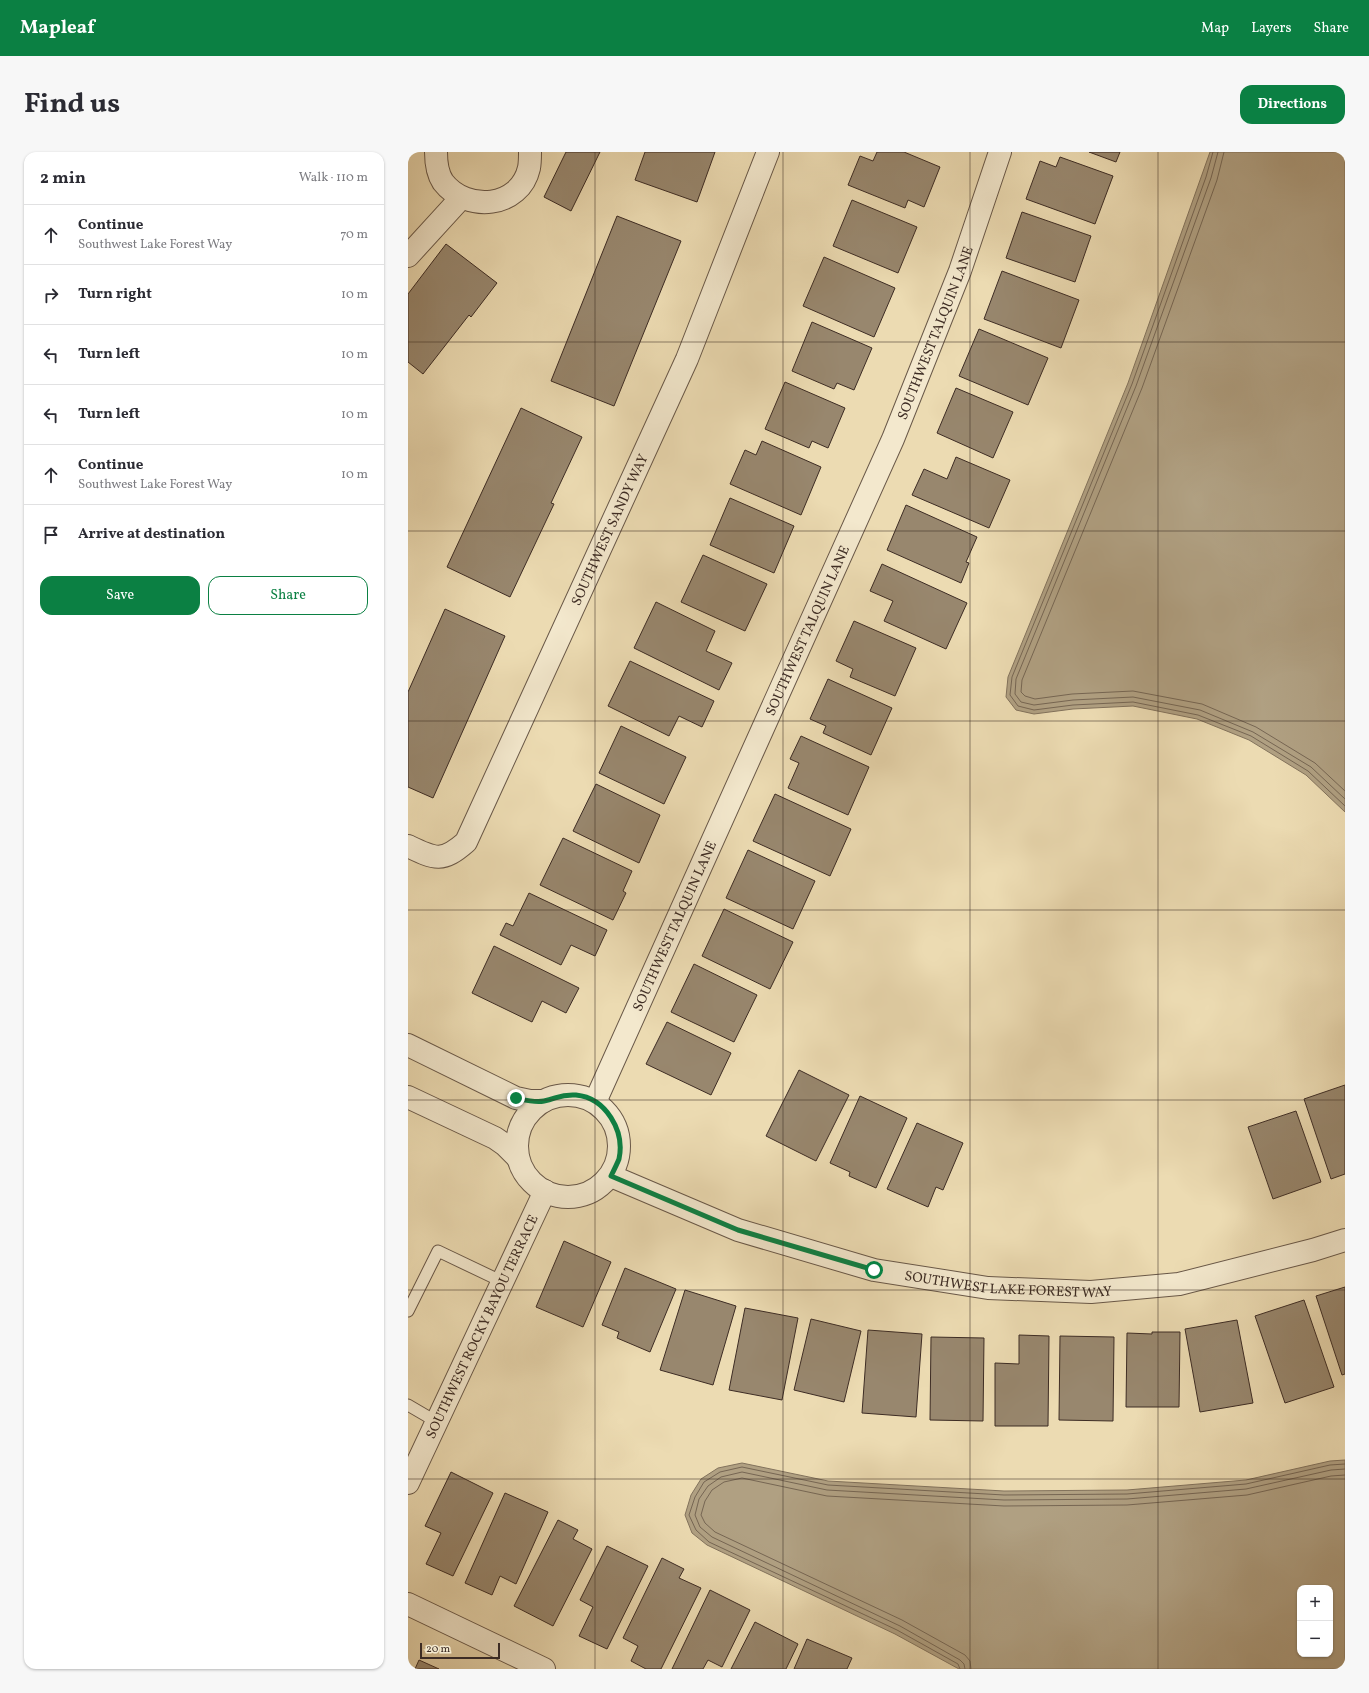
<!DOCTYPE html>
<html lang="en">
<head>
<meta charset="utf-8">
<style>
  :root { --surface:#fff; --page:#f7f7f7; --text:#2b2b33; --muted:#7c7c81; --line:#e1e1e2; --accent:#0b8043 }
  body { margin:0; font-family:Vollkorn,serif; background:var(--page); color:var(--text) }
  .controls { position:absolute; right:12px; bottom:12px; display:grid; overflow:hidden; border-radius:8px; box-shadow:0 1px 3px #0004 }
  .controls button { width:36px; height:36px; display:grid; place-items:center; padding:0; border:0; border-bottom:1px solid var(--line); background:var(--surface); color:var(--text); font:20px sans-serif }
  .scale { position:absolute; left:12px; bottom:10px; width:80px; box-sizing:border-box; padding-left:4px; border:2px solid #3d2c24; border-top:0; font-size:11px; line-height:14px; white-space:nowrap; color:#3d2c24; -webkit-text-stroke:3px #f3e8cd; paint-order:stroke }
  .stop { position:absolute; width:12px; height:12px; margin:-9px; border:3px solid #0b8043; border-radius:50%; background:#fff }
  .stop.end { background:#0b8043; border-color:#fff; box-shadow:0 1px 4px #0008 }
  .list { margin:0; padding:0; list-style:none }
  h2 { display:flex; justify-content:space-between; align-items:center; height:52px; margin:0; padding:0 16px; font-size:17px }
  h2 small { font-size:13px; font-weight:400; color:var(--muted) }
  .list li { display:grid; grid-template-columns:26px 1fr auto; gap:12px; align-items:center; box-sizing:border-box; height:60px; padding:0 16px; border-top:1px solid var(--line) }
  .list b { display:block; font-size:15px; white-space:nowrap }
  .list p { margin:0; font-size:13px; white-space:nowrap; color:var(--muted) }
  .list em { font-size:13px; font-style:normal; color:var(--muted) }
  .actions { display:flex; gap:8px; padding:12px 16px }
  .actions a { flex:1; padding:9px 0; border:1px solid var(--accent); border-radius:12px; text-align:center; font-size:14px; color:var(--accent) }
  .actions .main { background:var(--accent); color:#fff }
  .icon { flex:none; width:22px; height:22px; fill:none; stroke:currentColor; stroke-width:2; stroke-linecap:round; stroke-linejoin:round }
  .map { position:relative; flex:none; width:937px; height:1517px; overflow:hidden; border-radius:12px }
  header { display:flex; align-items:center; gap:24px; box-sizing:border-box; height:56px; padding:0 20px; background:var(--accent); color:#fff }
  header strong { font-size:19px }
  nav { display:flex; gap:22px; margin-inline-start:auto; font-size:14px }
  .intro { display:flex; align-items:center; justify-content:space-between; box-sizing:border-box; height:96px; padding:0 24px }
  h1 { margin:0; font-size:28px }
  .button { padding:10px 18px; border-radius:12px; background:var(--accent); color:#fff; font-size:14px; font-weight:700 }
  main { display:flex; gap:24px; padding:0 24px }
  aside { flex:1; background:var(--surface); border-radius:12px; box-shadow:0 1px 3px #0004 }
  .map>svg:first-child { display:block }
</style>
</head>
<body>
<header>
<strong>Mapleaf</strong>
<nav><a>Map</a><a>Layers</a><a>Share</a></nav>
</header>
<div class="intro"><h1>Find us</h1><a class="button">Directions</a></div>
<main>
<aside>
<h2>2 min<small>Walk · 110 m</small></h2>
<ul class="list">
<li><svg class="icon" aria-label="ahead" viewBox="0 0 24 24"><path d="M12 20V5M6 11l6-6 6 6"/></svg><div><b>Continue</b><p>Southwest Lake Forest Way</p></div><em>70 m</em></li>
<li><svg class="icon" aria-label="right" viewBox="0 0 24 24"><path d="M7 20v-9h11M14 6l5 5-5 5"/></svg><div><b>Turn right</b></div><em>10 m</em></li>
<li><svg class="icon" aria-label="left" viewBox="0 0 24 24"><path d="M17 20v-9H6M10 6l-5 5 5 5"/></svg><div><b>Turn left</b></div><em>10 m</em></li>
<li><svg class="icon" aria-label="left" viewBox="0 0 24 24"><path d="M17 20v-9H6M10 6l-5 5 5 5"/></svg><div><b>Turn left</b></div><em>10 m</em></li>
<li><svg class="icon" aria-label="ahead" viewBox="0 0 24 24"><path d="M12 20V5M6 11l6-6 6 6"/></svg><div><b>Continue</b><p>Southwest Lake Forest Way</p></div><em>10 m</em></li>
<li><svg class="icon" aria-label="arrive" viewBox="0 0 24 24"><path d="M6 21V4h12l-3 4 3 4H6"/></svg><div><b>Arrive at destination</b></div></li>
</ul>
<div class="actions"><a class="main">Save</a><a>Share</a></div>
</aside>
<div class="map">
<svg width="937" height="1517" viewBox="0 0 937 1517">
  <rect width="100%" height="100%" fill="#ecdbb2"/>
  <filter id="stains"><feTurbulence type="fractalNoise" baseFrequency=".005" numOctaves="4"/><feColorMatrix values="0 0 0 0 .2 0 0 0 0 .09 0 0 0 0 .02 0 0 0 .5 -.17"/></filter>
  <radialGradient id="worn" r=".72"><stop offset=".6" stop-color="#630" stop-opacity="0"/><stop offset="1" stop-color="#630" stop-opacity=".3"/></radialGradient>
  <g fill="#b0a082" stroke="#82725c" fill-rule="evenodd">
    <path d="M802,0H937V660L898,623L841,588L789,567L725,554L665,557L626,562L608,558L598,545L600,525L720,231Z"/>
    <path d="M937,1308V1517H551L487,1482L299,1393L284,1381L277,1363L283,1343L293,1327L310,1316L334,1311L420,1329L596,1339L719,1338L838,1328L922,1309ZM892,1436H922V1502H892Z"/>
  </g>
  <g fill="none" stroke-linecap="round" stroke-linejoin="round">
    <g stroke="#766653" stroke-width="1">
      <path d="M805,0L798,25L724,232L604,525L602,543L610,554L626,558L665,553L725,550L790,563L843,584L900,619L937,654"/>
      <path d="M810,0L803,26L728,234L608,527L607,542L613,550L626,553L665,548L725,545L792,558L845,580L903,615L937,647"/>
      <path d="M816,0L809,28L734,236L614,528L613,540L617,544L627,547L664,542L725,539L794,552L848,575L907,611L937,639"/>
      <path d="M552,1517L550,1512L489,1478L301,1390L288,1378L281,1363L287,1345L296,1330L312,1320L334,1315L420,1333L596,1343L719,1342L838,1332L922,1313L937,1312"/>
      <path d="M557,1517L556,1512L552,1508L492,1474L304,1385L292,1375L287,1363L291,1347L300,1334L313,1325L334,1320L419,1338L596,1348L719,1347L838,1337L923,1318L937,1317"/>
      <path d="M563,1517L562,1509L557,1503L494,1468L307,1380L297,1371L293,1363L297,1349L304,1338L316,1330L334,1326L419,1344L596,1354L719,1353L839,1343L923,1324L937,1323"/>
    </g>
  </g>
  <g fill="#98876e" stroke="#3d2c24">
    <path d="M158,0H192L163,59L136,45Z"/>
    <path d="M237,0H307L289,50L227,28Z"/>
    <path d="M469,0H496L532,15L516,55L500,48L497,56L440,33L452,4L465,9Z"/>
    <path d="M681,0H712L708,10Z"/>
    <path d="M652,5L705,24L687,72L618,47L632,9L648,15Z"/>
    <path d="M444,48L509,75L490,121L425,94Z"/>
    <path d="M614,60L683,84L667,130L598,106Z"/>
    <path d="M209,64L273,89L206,254L143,229Z"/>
    <path d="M38,92L89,131L63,165L61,163L15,222L0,210V142Z"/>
    <path d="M416,105L487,136L466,185L395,154Z"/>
    <path d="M594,119L671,148L653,196L576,167Z"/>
    <path d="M404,170L464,196L446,238L429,231L426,237L384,219Z"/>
    <path d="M571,177L640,206L620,253L551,224Z"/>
    <path d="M377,230L437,256L420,296L404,289L401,296L357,277Z"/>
    <path d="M548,236L605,260L585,306L529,281Z"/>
    <path d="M113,256L174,285L143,351L146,352L102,445L39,415Z"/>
    <path d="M354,289L413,315L393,363L322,332L337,298L348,303Z"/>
    <path d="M548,305L602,328L581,376L504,343L516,317L539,327Z"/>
    <path d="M322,346L386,374L366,421L302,393Z"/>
    <path d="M498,353L569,385L558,410L561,411L553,431L479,398Z"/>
    <path d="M295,403L359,432L337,479L273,450Z"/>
    <path d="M474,412L559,451L538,497L476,469L485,449L462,439Z"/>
    <path d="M248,450L307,479L298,499L324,511L311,538L226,496Z"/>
    <path d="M37,457L97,484L25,646L0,635V540Z"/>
    <path d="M446,469L508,496L487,544L442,525L445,517L428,509Z"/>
    <path d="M222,509L306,549L294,575L271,564L261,584L200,554Z"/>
    <path d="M420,527L484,556L463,603L415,581L418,574L402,567Z"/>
    <path d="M213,574L278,605L256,652L191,621Z"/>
    <path d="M393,584L461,615L440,663L380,636L391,611L382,607Z"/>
    <path d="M188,632L252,663L231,711L165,679Z"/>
    <path d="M367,642L443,677L422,724L345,689Z"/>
    <path d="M155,686L224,719L215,739L218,741L205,768L132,733Z"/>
    <path d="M340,698L407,729L385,777L318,746Z"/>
    <path d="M121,741L199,778L187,804L163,793L153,813L92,783L98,771L105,774Z"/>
    <path d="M316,757L385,790L362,837L294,804Z"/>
    <path d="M86,794L171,836L158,861L134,849L124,870L64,841Z"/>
    <path d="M286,812L349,843L326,890L263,860Z"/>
    <path d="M259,870L323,901L303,943L238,912Z"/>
    <path d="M391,918L441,943L408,1009L358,984Z"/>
    <path d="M937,933V1022L923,1027L896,947Z"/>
    <path d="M452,944L499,966L468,1036L441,1024L442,1020L422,1011Z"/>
    <path d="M888,959L913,1030L865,1047L840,975Z"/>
    <path d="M509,971L555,991L535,1038L528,1035L520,1055L479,1037Z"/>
    <path d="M156,1089L203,1110L175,1175L128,1155Z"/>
    <path d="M217,1116L268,1137L242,1200L209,1186L211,1180L194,1173Z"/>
    <path d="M937,1135V1222L934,1223L908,1144Z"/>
    <path d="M277,1138L328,1154L305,1233L252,1218Z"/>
    <path d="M896,1148L926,1235L877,1251L847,1164Z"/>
    <path d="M337,1156L390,1166L374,1248L321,1238Z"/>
    <path d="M403,1167L453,1179L436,1250L386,1238Z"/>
    <path d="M829,1168L845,1251L792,1260L777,1177Z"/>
    <path d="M460,1178L514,1182L508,1265L454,1261Z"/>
    <path d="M744,1180H772L771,1255H718L719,1181L744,1182Z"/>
    <path d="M611,1183L641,1184L640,1274H587V1211L611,1212Z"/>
    <path d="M652,1184L706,1185L705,1269L651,1268Z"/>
    <path d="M523,1185L576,1186L575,1269L522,1268Z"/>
    <path d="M43,1320L85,1341L45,1424L18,1412L33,1381L17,1374Z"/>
    <path d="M97,1341L140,1360L108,1432L92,1424L84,1443L57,1431Z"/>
    <path d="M150,1368L170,1378L165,1387L184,1397L145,1474L106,1454Z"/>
    <path d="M199,1394L240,1414L199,1497L171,1484L185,1455L172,1448Z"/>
    <path d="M254,1406L276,1417L271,1426L293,1436L253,1517H238L223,1509L230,1494L215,1486Z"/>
    <path d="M302,1438L342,1458L314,1515L300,1508L295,1517H264Z"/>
    <path d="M347,1470L390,1492L378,1517H323Z"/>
    <path d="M399,1487L444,1506L439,1517H386Z"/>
    <path d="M11,1508L31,1517H7Z"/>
  </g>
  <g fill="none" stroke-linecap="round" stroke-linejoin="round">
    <defs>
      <g id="lane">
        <path d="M0,1159L30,1099L95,1130"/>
        <path d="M0,1253L29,1270"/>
      </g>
      <g id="street">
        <path d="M28,0C28,10 29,21 35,30C59,61 112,56 121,16C122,11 122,5 122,0"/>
        <path d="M0,104L53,46"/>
        <path id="s1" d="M0,694C27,707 34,711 58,690L279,207L360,0"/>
        <path d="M0,893L108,946L122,949H135"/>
        <circle cx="160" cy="994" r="51"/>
        <path d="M0,945L87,986L97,993L110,1006"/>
        <path id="s2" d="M187,950L485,287L552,119L592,0"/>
        <path id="s3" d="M203,1024L330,1078L466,1118L580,1136L683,1140L771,1132L905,1098L937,1088"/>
        <path id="s4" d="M0,1331L137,1039"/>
        <path d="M0,1452L136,1517"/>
      </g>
    </defs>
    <use href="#lane" stroke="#695848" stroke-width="13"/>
    <use href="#street" stroke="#695848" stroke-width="24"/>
    <use href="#lane" stroke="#f3e8cd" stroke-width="11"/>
    <use href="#street" stroke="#f3e8cd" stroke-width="22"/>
  </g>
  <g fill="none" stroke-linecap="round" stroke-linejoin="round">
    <path stroke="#0b8043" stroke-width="5" d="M108,946C117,948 127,951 136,949C150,946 152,942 168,943C198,946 217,979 211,1007C209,1012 206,1018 203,1024L330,1078L466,1118"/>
  </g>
  <path fill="none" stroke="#3d2c24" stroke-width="1" stroke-opacity="0.55" d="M187,0V1517M375,0V1517M562,0V1517M750,0V1517M0,190H937M0,379H937M0,569H937M0,758H937M0,948H937M0,1138H937M0,1327H937"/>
  <g text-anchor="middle" stroke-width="3" stroke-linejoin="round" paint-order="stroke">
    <g font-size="14" fill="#3d2c24" stroke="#f3e8cd">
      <text dy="5" stroke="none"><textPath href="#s2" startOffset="841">SOUTHWEST TALQUIN LANE</textPath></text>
      <text dy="5" stroke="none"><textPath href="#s1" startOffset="408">SOUTHWEST SANDY WAY</textPath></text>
      <text dy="5" stroke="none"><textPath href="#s2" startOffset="517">SOUTHWEST TALQUIN LANE</textPath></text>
      <text dy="5" stroke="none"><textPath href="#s2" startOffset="193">SOUTHWEST TALQUIN LANE</textPath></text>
      <text dy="5" stroke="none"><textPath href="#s3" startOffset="415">SOUTHWEST LAKE FOREST WAY</textPath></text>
      <text dy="5" stroke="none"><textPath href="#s4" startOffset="173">SOUTHWEST ROCKY BAYOU TERRACE</textPath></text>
    </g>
  </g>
  <rect width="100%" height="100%" filter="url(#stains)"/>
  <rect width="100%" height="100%" fill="url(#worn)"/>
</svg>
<div class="controls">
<button>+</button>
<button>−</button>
</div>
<div class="scale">20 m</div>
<div class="stop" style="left:466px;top:1118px"></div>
<div class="stop end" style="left:108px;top:946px"></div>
</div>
</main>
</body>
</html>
